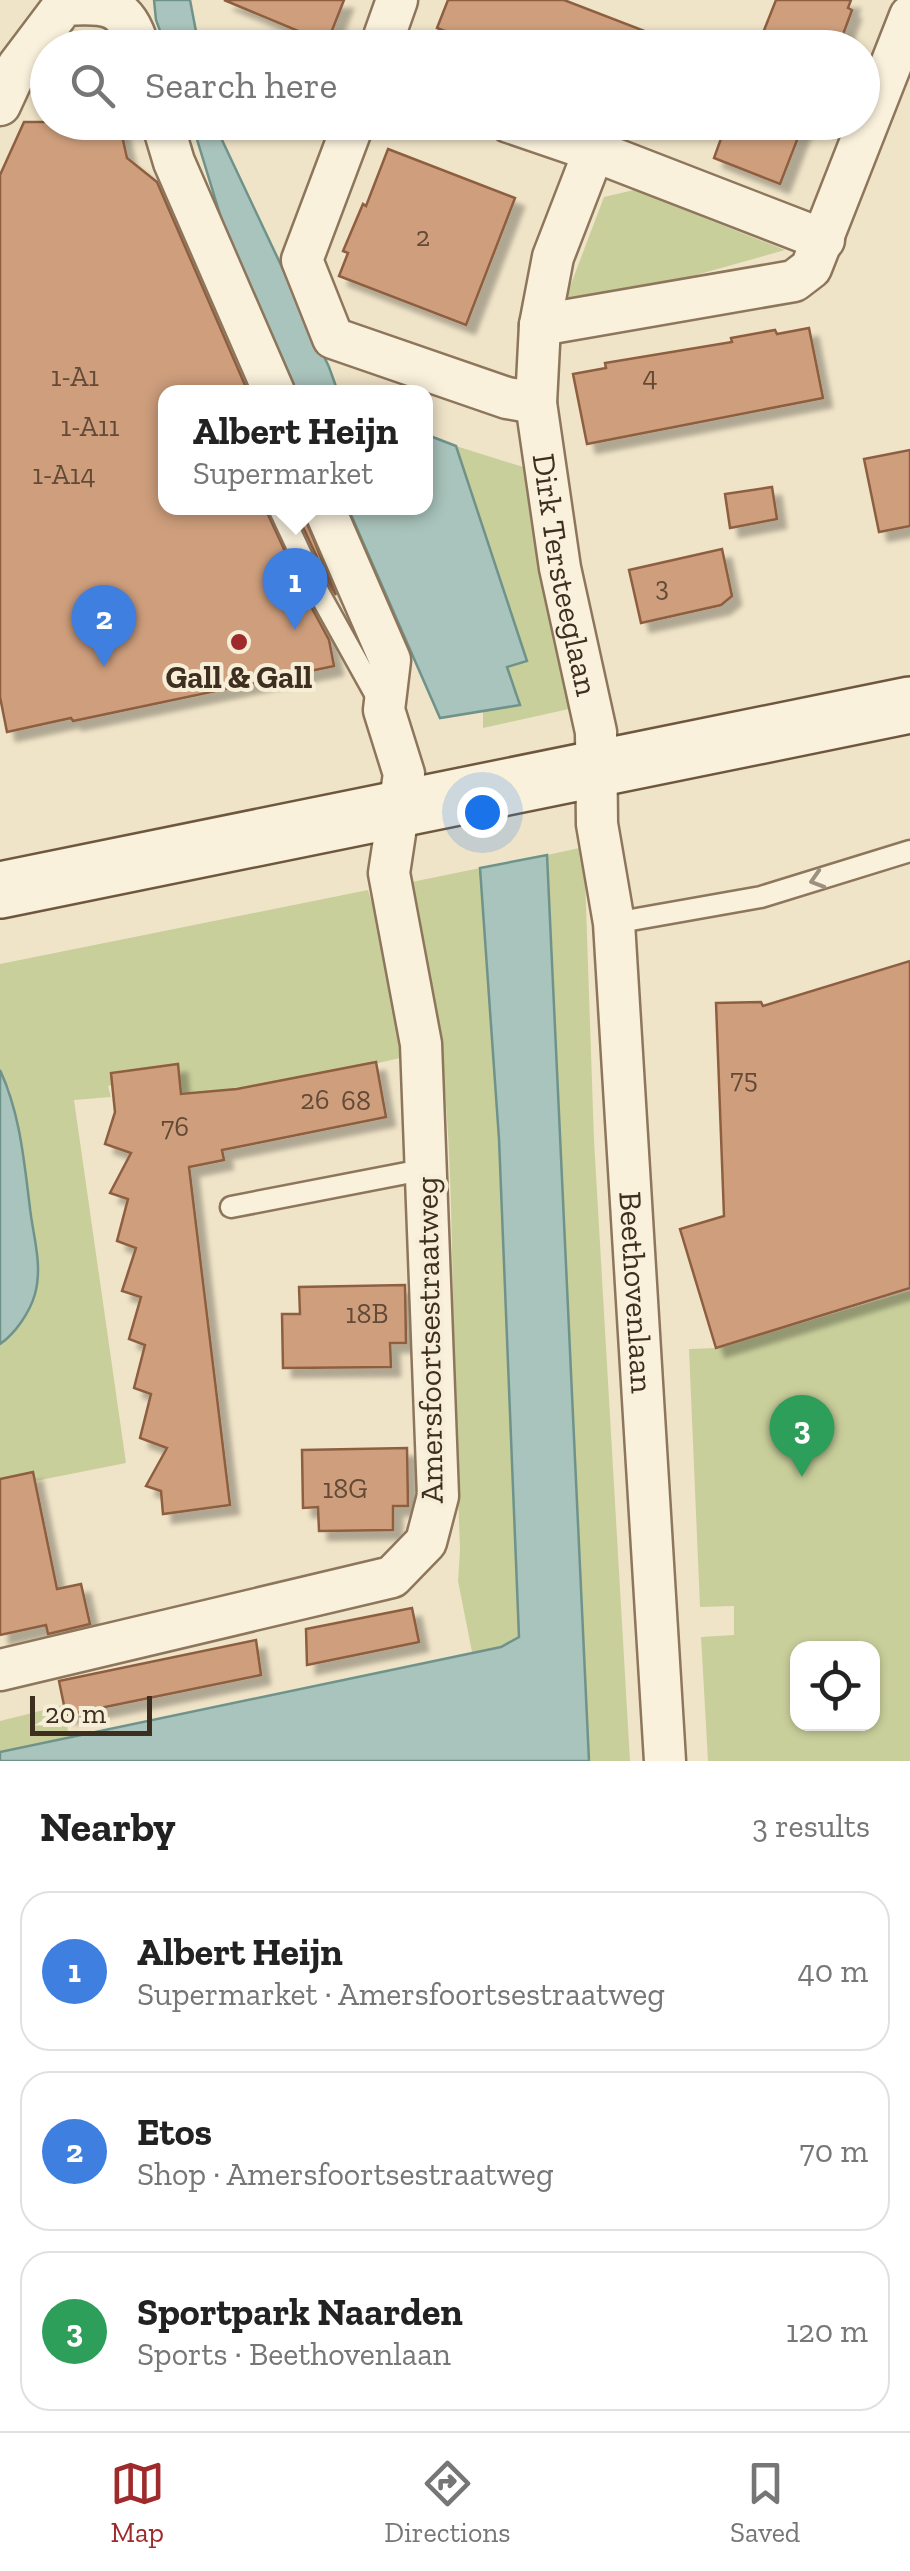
<!DOCTYPE html>
<html lang="en">
<head>
<meta charset="utf-8">
<style>
  :root { --surface:#fff; --page:#f6f6f6; --text:#222; --muted:#767676; --line:#e0e0e0; --accent:#9e2a2b }
  body { margin:0; font-family:"Zilla Slab",serif; background:var(--page); color:var(--text) }
  .controls { position:absolute; right:30px; bottom:30px; display:grid; overflow:hidden; border-radius:20px; box-shadow:0 2px 8px #0004 }
  .controls button { width:90px; height:90px; display:grid; place-items:center; padding:0; border:0; border-bottom:2px solid var(--line); background:var(--surface); color:var(--text); font:50px sans-serif }
  .scale { position:absolute; left:30px; bottom:25px; width:122px; box-sizing:border-box; padding-left:10px; border:5px solid #3d2e20; border-top:0; font-size:28px; line-height:35px; white-space:nowrap; color:#3d2e20; -webkit-text-stroke:8px #f7eed8; paint-order:stroke }
  .you { position:absolute; left:482px; top:812px; width:35px; height:35px; margin:-25px; border:8px solid #fff; border-radius:50%; background:#1a73e8; box-shadow:0 0 0 15px #1a73e833 }
  .badge { display:grid; place-items:center; width:65px; height:65px; border-radius:50%; background:var(--accent); color:#fff; font-size:32px; font-weight:700 }
  .pin { position:absolute; translate:-50% -82px; filter:drop-shadow(0 2px 5px #0008) }
  .pin::after { content:''; position:absolute; top:52px; width:35px; height:30px; background:inherit; clip-path:polygon(0 0,100% 0,50% 100%) }
  .popup { position:absolute; left:158px; top:385px; width:275px; height:130px; box-sizing:border-box; display:grid; place-content:center; border-radius:20px; background:var(--surface); filter:drop-shadow(0 2px 8px #0005); font-size:32px; white-space:nowrap; color:var(--muted) }
  .popup b { font-size:38px; color:var(--text) }
  .popup::after { content:''; position:absolute; left:50%; top:100%; margin-left:-20px; border:20px solid transparent; border-top-color:var(--surface) }
  .list { margin:0; padding:0; list-style:none }
  h2 { display:flex; justify-content:space-between; align-items:center; height:130px; margin:0; padding:0 40px; font-size:42px }
  h2 small { font-size:32px; font-weight:400; color:var(--muted) }
  .list li { display:grid; grid-template-columns:65px 1fr auto; gap:30px; align-items:center; box-sizing:border-box; height:160px; margin:0 20px 20px; padding:0 20px; border:2px solid var(--line); border-radius:30px }
  .list b { display:block; font-size:38px; white-space:nowrap }
  .list p { margin:0; font-size:32px; white-space:nowrap; color:var(--muted) }
  .list em { font-size:32px; font-style:normal; color:var(--muted) }
  .icon { flex:none; width:55px; height:55px; fill:none; stroke:currentColor; stroke-width:2; stroke-linecap:round; stroke-linejoin:round }
  .map { position:relative; flex:none; width:910px; height:1761px; overflow:hidden }
  .search { position:absolute; background:var(--surface); box-shadow:0 2px 8px #0004; left:30px; right:30px; top:30px; height:110px; display:flex; align-items:center; gap:25px; box-sizing:border-box; padding:0 35px; border-radius:55px; color:var(--muted); font-size:38px }
  .sheet { height:670px; background:var(--surface) }
  nav { display:flex; justify-content:space-around; align-items:center; box-sizing:border-box; height:140px; border-top:2px solid var(--line); background:var(--surface); font-size:28px; color:var(--muted) }
  nav a { display:grid; justify-items:center; gap:5px }
  nav .on { color:var(--accent) }
  .map>svg:first-child { display:block }
</style>
</head>
<body>
<div class="map">
<svg width="910" height="1761" viewBox="0 0 910 1761">
  <defs>
    <filter id="shadow"><feDropShadow dx="9" dy="9" stdDeviation="2.5" flood-color="#0004"/></filter>
  </defs>
  <rect width="100%" height="100%" fill="#f0e4c8"/>
  <g fill="#c9cf9b" fill-rule="evenodd">
    <path d="M634,190L785,250L560,313L604,197Z"/>
    <path d="M456,446L536,471L587,705L483,728V712L520,704L507,667L526,661Z"/>
    <path d="M584,847L594,1140L630,1761H589L547,855Z"/>
    <path d="M480,868L499,1139L519,1593V1637L501,1647L472,1652L458,1581L460,1550C457,1466 454,1383 453,1298C450,1160 451,1016 402,884Z"/>
    <path d="M368,890L395,982L400,1058L176,1110L167,1069L108,1086L111,1097L74,1100L126,1463L0,1488V1344L12,1336L38,1255L22,1146L10,1091L0,1070V964Z"/>
    <path d="M910,1291V1761H708L701,1637L734,1635V1606L700,1607L689,1349L717,1348ZM798,1649H872V1724H798Z"/>
    <path d="M64,1705L69,1738L0,1752V1721Z"/>
  </g>
  <g fill="#a9c4bc" stroke="#6f938a" stroke-width="2.5">
    <path d="M154,0H190L199,47H166L156,20Z"/>
    <path d="M192,123H214L329,367L338,392H297L222,221Z"/>
    <path d="M425,434L456,446L527,661L507,667L520,705L440,718L348,508H425Z"/>
    <path d="M547,855L589,1761H0V1752L501,1647L519,1637L499,1139L480,868Z"/>
    <path d="M0,1070C20,1113 24,1161 30,1208C33,1236 43,1265 35,1294C30,1312 15,1334 0,1344Z"/>
  </g>
  <g fill="#cf9f7d" stroke="#8d5f41" stroke-width="2.5" filter="url(#shadow)">
    <path d="M224,0H344L327,43Z"/>
    <path d="M448,0H564L681,45V48H465L468,40L437,28Z"/>
    <path d="M776,0H851L848,8L852,10L838,48H757Z"/>
    <path d="M24,122H119L127,158L157,182L248,392H165V508H265L307,599L329,640L334,666L73,721L71,718L7,732L0,697V175Z"/>
    <path d="M727,122H804L780,184L714,158Z"/>
    <path d="M388,149L515,198L466,325L339,276L348,253L343,251L363,204L366,206Z"/>
    <path d="M809,328L823,398L587,444L573,374L606,368L605,363L732,342L731,338L775,330L777,334Z"/>
    <path d="M910,450V526L879,532L864,459Z"/>
    <path d="M772,487L777,519L730,528L725,494Z"/>
    <path d="M294,508H301L336,595L331,587Z"/>
    <path d="M722,549L732,596L721,605L641,623L629,570Z"/>
    <path d="M910,961V1288L716,1348L680,1229L724,1216L716,1003L761,1002L763,1006Z"/>
    <path d="M376,1062L386,1117L222,1150L224,1160L189,1167L230,1505L163,1514L161,1491L146,1486L167,1448L140,1438L151,1394L134,1388L145,1345L129,1339L141,1297L122,1291L136,1248L117,1241L128,1199L110,1193L131,1153L105,1144L115,1112L111,1073L178,1064L181,1094L237,1089Z"/>
    <path d="M405,1285L406,1343H390L391,1367L283,1368L282,1314H300L299,1287Z"/>
    <path d="M407,1448L408,1506H393V1530L319,1531L318,1507L303,1508L302,1450Z"/>
    <path d="M33,1472L57,1589L81,1584L90,1624L48,1634L46,1625L0,1635V1479Z"/>
    <path d="M412,1608L419,1642L307,1665L306,1629Z"/>
    <path d="M256,1640L261,1675L66,1715L59,1681Z"/>
  </g>
  <g fill="none" stroke-linecap="round" stroke-linejoin="round">
    <defs>
      <g id="lane">
        <path d="M279,508L319,593L379,701"/>
        <path d="M614,923L761,897L910,851"/>
        <path d="M231,1207L427,1169"/>
      </g>
      <g id="street">
        <path d="M380,48L397,0"/>
        <path d="M0,105L18,66L64,5C107,2 126,3 139,48"/>
        <path d="M162,122L174,162L274,392"/>
        <path d="M354,122L302,260L333,338L507,398L536,403"/>
        <path d="M509,122L594,151L824,240"/>
        <path id="s1" d="M594,151L553,257L540,325L536,403L560,568L596,732L597,824L614,923L665,1761"/>
        <path d="M540,325L794,281L811,268L910,16"/>
        <path d="M0,1670L392,1577L426,1542L438,1496L421,1044L389,873L404,774L384,710L390,660L324,508"/>
      </g>
      <path id="secondary" d="M0,890L910,705"/>
    </defs>
    <use href="#lane" stroke="#8d765c" stroke-width="25"/>
    <use href="#street" stroke="#8d765c" stroke-width="45"/>
    <use href="#secondary" stroke="#6f573f" stroke-width="60"/>
    <use href="#lane" stroke="#faf1dc" stroke-width="20"/>
    <use href="#street" stroke="#faf1dc" stroke-width="40"/>
    <use href="#secondary" stroke="#faf1dc" stroke-width="55"/>
  </g>
  <defs><path id="oneway-chevron" d="M-2-3.5L2.5 0L-2 3.5" fill="none" stroke-width="1.6" stroke-linecap="round" stroke-linejoin="round" transform="scale(2.5)"/></defs>
  <use stroke="#9c907e" href="#oneway-chevron" transform="translate(817 880) rotate(163)"/>
  <circle fill="#9e2a2b" stroke="#f7eed8" stroke-width="4" cx="239" cy="642" r="10"/>
  <g text-anchor="middle" stroke-width="8" stroke-linejoin="round" paint-order="stroke">
    <g font-size="28" fill="#624a37">
      <text x="423" y="246">2</text>
      <text x="75" y="386">1-A1</text>
      <text x="650" y="386">4</text>
      <text x="90" y="436">1-A11</text>
      <text x="64" y="484">1-A14</text>
      <text x="662" y="596">3</text>
      <text x="744" y="1088">75</text>
      <text x="315" y="1109">26</text>
      <text x="356" y="1110">68</text>
      <text x="175" y="1136">76</text>
      <text x="367" y="1323">18B</text>
      <text x="345" y="1498">18G</text>
    </g>
    <g font-size="32" fill="#3d2e20" stroke="#f7eed8">
      <text dy="11" stroke="none"><textPath href="#s1" startOffset="435">Dirk Tersteeglaan</textPath></text>
      <text dy="11" stroke="none"><textPath href="#s1" startOffset="1158">Beethovenlaan</textPath></text>
      <text transform="translate(429 1340) rotate(-91)" y="11">Amersfoortsestraatweg</text>
    </g>
    <g font-size="32" font-weight="bold" fill="#3d2e20" stroke="#f7eed8">
      <text x="239" y="688">Gall &amp; Gall</text>
    </g>
  </g>
</svg>
<div class="controls">
<button><svg class="icon" aria-label="locate" viewBox="0 0 24 24"><circle cx="12" cy="12" r="6"/><path d="M12 2v4M12 18v4M2 12h4M18 12h4"/></svg></button>
</div>
<div class="scale">20 m</div>
<div class="you"></div>
<div class="pin badge" style="left:295px;top:630px;background:#3f7fe0">1</div>
<div class="popup"><b>Albert Heijn</b>Supermarket</div>
<div class="pin badge" style="left:104px;top:667px;background:#3f7fe0">2</div>
<div class="pin badge" style="left:802px;top:1477px;background:#2e9e5b">3</div>
<div class="search"><svg class="icon" aria-label="search" viewBox="0 0 24 24"><circle cx="10" cy="10" r="6"/><path d="M15 15l6 6"/></svg>Search here</div>
</div>
<section class="sheet">
<h2>Nearby<small>3 results</small></h2>
<ul class="list">
<li><span class="badge" style="background:#3f7fe0">1</span><div><b>Albert Heijn</b><p>Supermarket · Amersfoortsestraatweg</p></div><em>40 m</em></li>
<li><span class="badge" style="background:#3f7fe0">2</span><div><b>Etos</b><p>Shop · Amersfoortsestraatweg</p></div><em>70 m</em></li>
<li><span class="badge" style="background:#2e9e5b">3</span><div><b>Sportpark Naarden</b><p>Sports · Beethovenlaan</p></div><em>120 m</em></li>
</ul>
</section>
<nav>
<a class="on"><svg class="icon" aria-label="map" viewBox="0 0 24 24"><path d="M3 6l6-2 6 2 6-2v14l-6 2-6-2-6 2zM9 4v14M15 6v14"/></svg>Map</a>
<a><svg class="icon" aria-label="directions" viewBox="0 0 24 24"><path d="M12 3l9 9-9 9-9-9zM9 14v-3h6M13 9l2 2-2 2"/></svg>Directions</a>
<a><svg class="icon" aria-label="saved" viewBox="0 0 24 24"><path d="M7 4h10v16l-5-4-5 4z"/></svg>Saved</a>
</nav>
</body>
</html>
